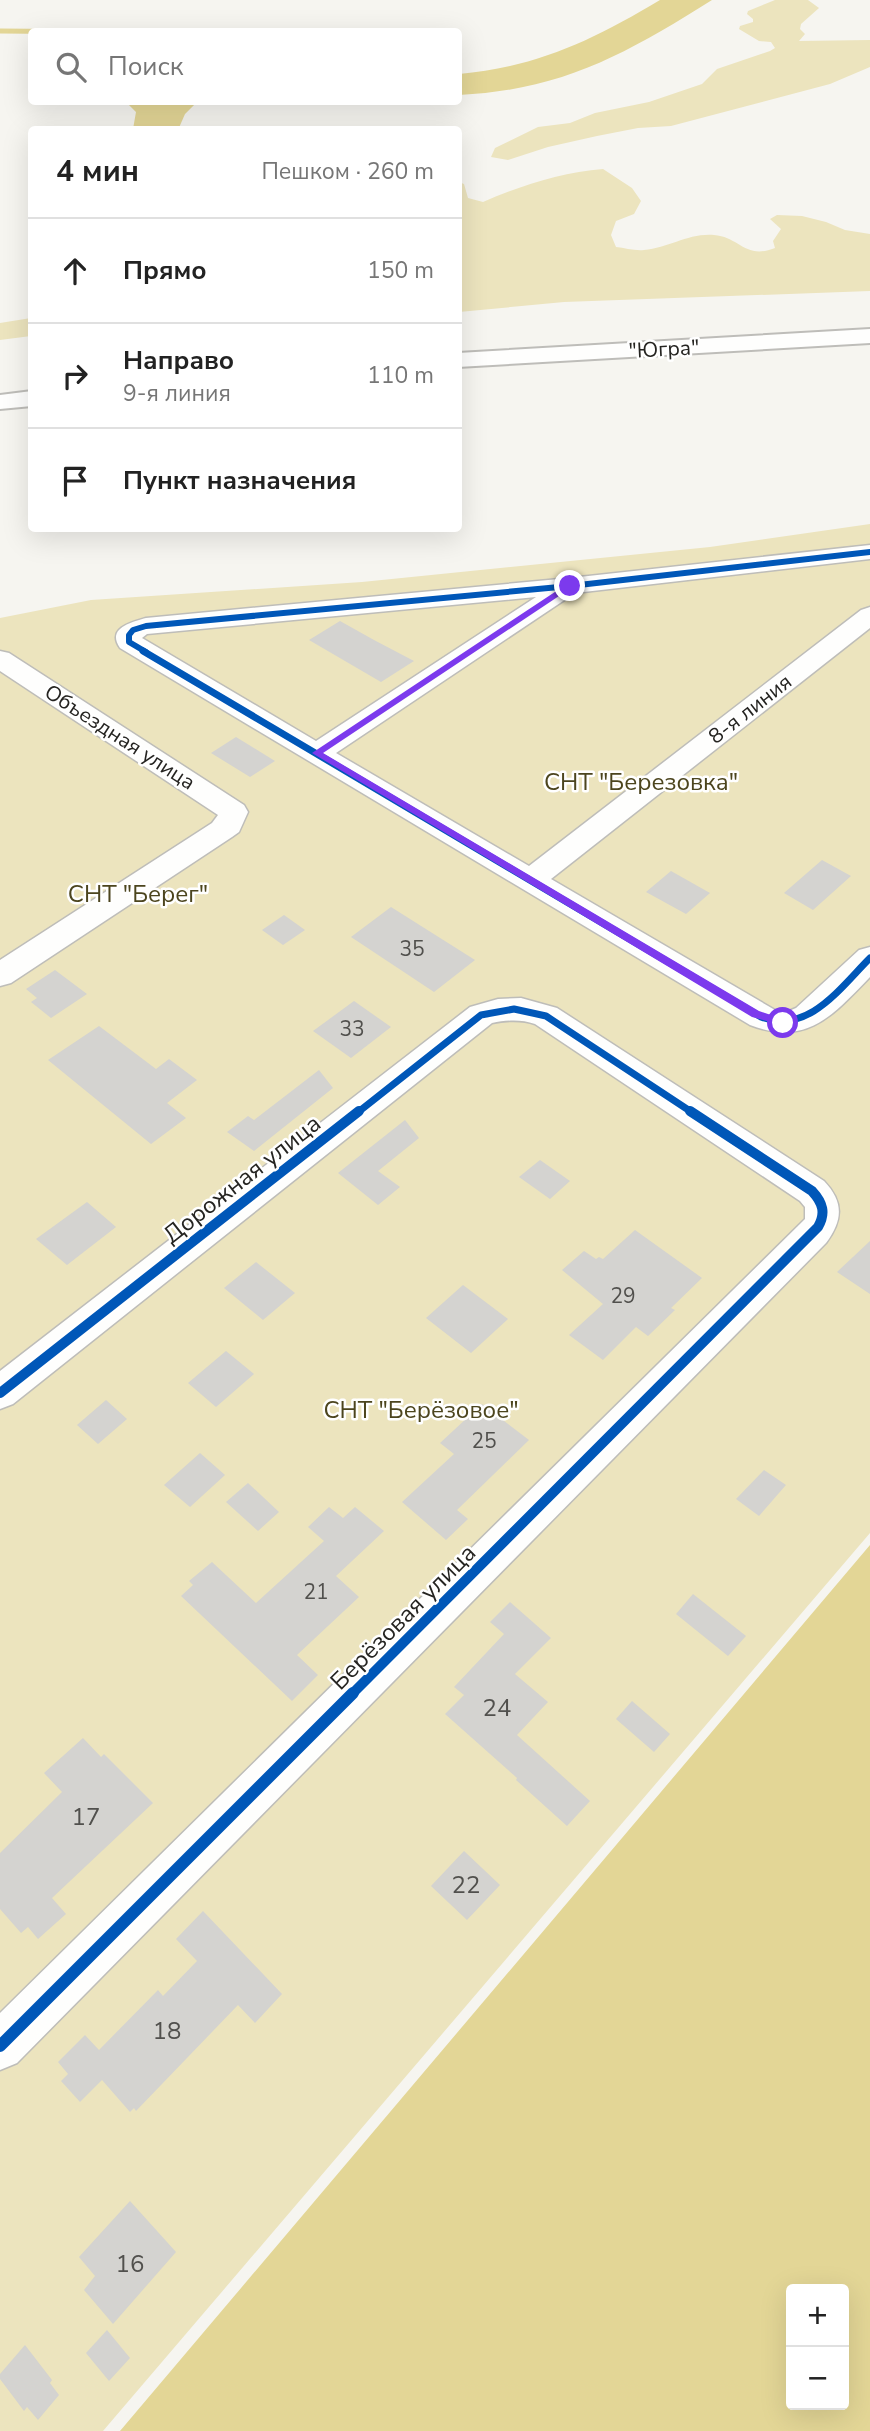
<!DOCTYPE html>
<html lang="ru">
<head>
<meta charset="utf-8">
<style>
  :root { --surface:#fff; --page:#f6f6f6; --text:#222; --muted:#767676; --line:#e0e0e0 }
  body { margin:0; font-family:"Nunito Sans",sans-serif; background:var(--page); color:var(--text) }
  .controls { position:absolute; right:21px; bottom:21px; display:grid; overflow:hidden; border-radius:7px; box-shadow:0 7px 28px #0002 }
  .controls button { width:63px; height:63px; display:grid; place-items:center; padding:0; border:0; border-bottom:2px solid var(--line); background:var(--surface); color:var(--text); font:35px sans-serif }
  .stop { position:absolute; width:21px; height:21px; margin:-16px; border:5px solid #7c3aed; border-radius:50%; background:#fff }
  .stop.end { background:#7c3aed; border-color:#fff; box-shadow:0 2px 7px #0008 }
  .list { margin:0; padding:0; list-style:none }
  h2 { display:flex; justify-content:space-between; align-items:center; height:91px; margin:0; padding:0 28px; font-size:30px }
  h2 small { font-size:23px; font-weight:400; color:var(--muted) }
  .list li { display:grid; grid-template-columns:46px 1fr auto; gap:21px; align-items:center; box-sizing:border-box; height:105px; padding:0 28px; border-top:2px solid var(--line) }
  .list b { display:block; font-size:26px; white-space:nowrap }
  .list p { margin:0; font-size:23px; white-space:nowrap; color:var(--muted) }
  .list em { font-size:23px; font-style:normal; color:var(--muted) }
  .icon { flex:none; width:38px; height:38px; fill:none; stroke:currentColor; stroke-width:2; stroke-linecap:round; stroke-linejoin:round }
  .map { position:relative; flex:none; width:870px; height:2431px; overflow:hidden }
  .search { position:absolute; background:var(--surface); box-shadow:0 7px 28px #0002; left:28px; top:28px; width:434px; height:77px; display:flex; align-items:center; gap:18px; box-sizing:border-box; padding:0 24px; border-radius:7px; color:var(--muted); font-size:26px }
  .panel { position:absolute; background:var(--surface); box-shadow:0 7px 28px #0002; left:28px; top:126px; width:434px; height:406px; border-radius:7px }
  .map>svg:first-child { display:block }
</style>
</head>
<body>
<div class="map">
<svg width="870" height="2431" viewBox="0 0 870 2431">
  <rect width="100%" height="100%" fill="#f6f5f0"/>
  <g fill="#ece4be">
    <path d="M775,0H808L819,8L801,24L800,29L805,34L799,41L870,40V67L830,84L671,126L638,128L597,136L548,147L508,160L491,157L495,148L538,127L570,123L595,113L649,102L702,84L717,69L770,51L775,48L771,42L759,41L739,29L740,26L753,22V19L747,14L748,11Z"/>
    <path d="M603,169L632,188L641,201L634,214L616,221L611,235L616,247C625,248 635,251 644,250C669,248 688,233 714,235C740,237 745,260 775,248L773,241L781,229L770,219L777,215L802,216L826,222L845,230L870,234V291L564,302L459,312V182L464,184L468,198L483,202C520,186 562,172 603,169Z"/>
    <path d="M31,318V336L0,340V323Z"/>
    <path d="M870,524V1533L103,2431H0V618L91,600L362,582L710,547Z"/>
  </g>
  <g fill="#e3d696" fill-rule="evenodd">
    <path d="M660,0H712C626,54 562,90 459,95V74C537,67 593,40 660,0Z"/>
    <path d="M126,102H197L185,114L178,130L133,129L136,112Z"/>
    <path d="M870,1545V2431H120ZM844,2289V2405H791V2289Z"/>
  </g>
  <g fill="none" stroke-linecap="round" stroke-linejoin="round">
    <path stroke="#e3d696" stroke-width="5" d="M0,31L117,32"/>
  </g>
  <g fill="#d4d3d0">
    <path d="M340,621L374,640L414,661L381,682L309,640Z"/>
    <path d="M236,737L275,761L250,777L211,753Z"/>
    <path d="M822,860L851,876L813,910L784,893Z"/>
    <path d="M671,871L710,893L686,914L646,892Z"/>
    <path d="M391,907L475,960L434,992L351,937Z"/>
    <path d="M284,915L305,930L283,945L262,930Z"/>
    <path d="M55,970L87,994L51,1018L31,1002L37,998L26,989Z"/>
    <path d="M354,1001L391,1027L351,1058L313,1031Z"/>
    <path d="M99,1026L156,1069L169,1059L197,1080L167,1103L186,1118L151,1144L48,1060Z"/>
    <path d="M319,1070L333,1088L254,1151L227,1132L248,1116L254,1120Z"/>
    <path d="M405,1120L419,1138L378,1171L400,1187L378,1205L338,1173Z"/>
    <path d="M540,1160L570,1181L550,1199L519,1177Z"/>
    <path d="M87,1202L116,1227L67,1265L36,1239Z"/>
    <path d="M635,1230L702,1278L671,1308L675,1310L648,1336L636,1327L603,1360L569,1335L603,1304L562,1270L584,1251L596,1259L599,1257L603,1259Z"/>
    <path d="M870,1241V1294L837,1272Z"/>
    <path d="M256,1262L295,1293L263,1320L224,1288Z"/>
    <path d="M463,1285L508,1319L471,1353L426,1318Z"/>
    <path d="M226,1351L254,1374L216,1407L188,1383Z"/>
    <path d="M106,1400L127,1419L98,1444L77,1425Z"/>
    <path d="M482,1404L529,1440L457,1510L468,1519L446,1540L402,1502L454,1454L440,1443Z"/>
    <path d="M200,1453L225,1475L190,1507L164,1485Z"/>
    <path d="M764,1470L786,1485L759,1516L736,1499Z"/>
    <path d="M248,1483L279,1512L258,1531L226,1502Z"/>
    <path d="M329,1507L343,1518L355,1507L384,1531L336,1576L359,1597L297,1655L318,1675L292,1701L181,1596L193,1585L189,1581L212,1562L256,1603L324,1541L308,1527Z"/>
    <path d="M693,1594L746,1636L728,1656L676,1614Z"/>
    <path d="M510,1602L551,1638L515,1674L548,1702L517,1735L590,1801L567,1826L516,1780L517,1778L445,1714L464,1695L454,1687L504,1634L490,1622Z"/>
    <path d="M632,1701L670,1734L654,1752L616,1719Z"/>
    <path d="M83,1738L101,1757L104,1754L153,1803L52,1898L66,1914L38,1939L28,1927L21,1933L0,1909V1853L62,1792L44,1773Z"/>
    <path d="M464,1851L500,1885L467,1920L431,1886Z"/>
    <path d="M203,1911L282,1994L255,2023L238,2005L136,2111L134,2108L130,2112L102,2080L80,2102L61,2081L68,2074L58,2062L85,2035L99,2050L158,1990L163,1996L197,1961L176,1939Z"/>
    <path d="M130,2201L176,2252L113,2324L84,2290L95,2276L79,2257Z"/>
    <path d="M107,2330L130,2358L109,2381L86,2353Z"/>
    <path d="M25,2345L52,2380L50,2383L59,2395L38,2420L27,2407L24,2411L0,2379V2374Z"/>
  </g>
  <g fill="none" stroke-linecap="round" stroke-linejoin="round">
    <defs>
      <g id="street">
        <path d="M870,545V559L575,593L336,753L529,866L861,610L870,607V628L551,879L775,1010L789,1011L796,1008L859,950L870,947V977C833,1015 807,1047 750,1025L120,648C106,628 132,622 146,618L570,578ZM536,597L316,741L142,638L147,634Z"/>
        <path d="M0,651L9,653L244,805L248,812L239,832L232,837L11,983L0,986V960L212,823L218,815L0,671Z"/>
        <path d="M521,998L557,1008L824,1181C844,1202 843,1220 826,1243L17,2063L0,2070V2013L805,1219V1207L800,1201L535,1024C521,1019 507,1020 492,1023L13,1404L0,1409V1371L470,1007L498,999Z"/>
      </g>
      <g id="highway">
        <path d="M870,329V343L458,367V353Z"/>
        <path d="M32,391V406L0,409V395Z"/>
      </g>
    </defs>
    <use href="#street" stroke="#bebdb9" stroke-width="3"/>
    <use href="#highway" stroke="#bebdb9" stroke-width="4"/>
    <use href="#street" fill="#fefefd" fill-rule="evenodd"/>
    <use href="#highway" fill="#fefefd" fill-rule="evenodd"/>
    <defs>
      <path id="cycleway-far3" d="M146,652L129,642V635L133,630L146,626L570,586L870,552"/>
      <g id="cycleway-far2">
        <path d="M143,651L761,1017C808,1035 840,988 870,958"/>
        <path d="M357,1113L481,1015L514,1009L546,1016L693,1113"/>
      </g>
      <g id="cycleway-far1">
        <path d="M0,1393L359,1111"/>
        <path d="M351,1695L818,1227C826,1213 823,1203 812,1191L690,1111"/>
      </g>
      <path id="cycleway" d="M0,2046L353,1693"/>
    </defs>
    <use href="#cycleway-far3" stroke="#fff" stroke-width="9"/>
    <use href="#cycleway-far2" stroke="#fff" stroke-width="10"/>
    <use href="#cycleway-far1" stroke="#fff" stroke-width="14"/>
    <use href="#cycleway" stroke="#fff" stroke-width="17"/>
    <use href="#cycleway-far3" stroke="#0057b8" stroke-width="6"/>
    <use href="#cycleway-far2" stroke="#0057b8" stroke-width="7"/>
    <use href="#cycleway-far1" stroke="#0057b8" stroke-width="10"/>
    <use href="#cycleway" stroke="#0057b8" stroke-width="12"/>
  </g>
  <path fill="#7c3aed" d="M567,584L574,586L323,753L759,1011L786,1020V1026L752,1017L312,753Z"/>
  <g text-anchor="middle" stroke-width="5" stroke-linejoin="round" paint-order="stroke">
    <g font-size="21" fill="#252421" stroke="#fff">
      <text transform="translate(664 349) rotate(-3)" y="7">"Югра"</text>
      <text transform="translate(750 709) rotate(-38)" y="7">8-я линия</text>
      <text transform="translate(120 737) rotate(33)" y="7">Объездная улица</text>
    </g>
    <g font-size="21" fill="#51504d">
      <text x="412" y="956">35</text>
      <text x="352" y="1036">33</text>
      <text x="623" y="1303">29</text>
      <text x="484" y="1448">25</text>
      <text x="316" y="1599">21</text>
    </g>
    <g font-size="24" fill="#4c451e" stroke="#fff">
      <text x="641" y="790">СНТ "Березовка"</text>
      <text x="138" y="902">СНТ "Берег"</text>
      <text x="421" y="1418">СНТ "Берёзовое"</text>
    </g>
    <g font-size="24" fill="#252421" stroke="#fff">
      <text transform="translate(242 1179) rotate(-38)" y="8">Дорожная улица</text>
      <text transform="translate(403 1617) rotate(-45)" y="8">Берёзовая улица</text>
    </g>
    <g font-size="24" fill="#51504d">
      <text x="497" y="1716">24</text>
      <text x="86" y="1825">17</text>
      <text x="466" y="1893">22</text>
      <text x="167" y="2039">18</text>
      <text x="130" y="2272">16</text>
    </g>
  </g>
</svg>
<div class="controls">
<button>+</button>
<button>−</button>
</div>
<div class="stop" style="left:783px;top:1023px"></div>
<div class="stop end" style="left:570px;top:586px"></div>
<div class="search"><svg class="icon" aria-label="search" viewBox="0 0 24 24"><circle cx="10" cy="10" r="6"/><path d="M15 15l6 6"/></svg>Поиск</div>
<section class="panel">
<h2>4 мин<small>Пешком · 260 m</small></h2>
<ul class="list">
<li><svg class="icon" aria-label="ahead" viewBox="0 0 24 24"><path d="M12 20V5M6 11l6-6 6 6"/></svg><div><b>Прямо</b></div><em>150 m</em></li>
<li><svg class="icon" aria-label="right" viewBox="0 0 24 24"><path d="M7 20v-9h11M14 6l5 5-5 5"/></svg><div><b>Направо</b><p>9-я линия</p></div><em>110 m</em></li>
<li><svg class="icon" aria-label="arrive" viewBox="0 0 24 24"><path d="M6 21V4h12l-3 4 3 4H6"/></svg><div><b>Пункт назначения</b></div></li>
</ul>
</section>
</div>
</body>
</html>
